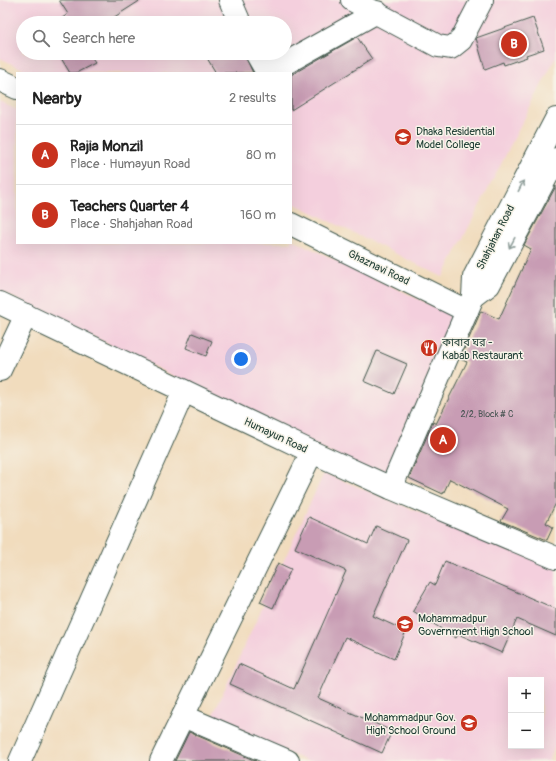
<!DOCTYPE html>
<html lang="en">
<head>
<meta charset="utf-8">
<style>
  :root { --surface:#fff; --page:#f6f6f6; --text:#222; --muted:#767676; --line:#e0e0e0; --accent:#c8321e }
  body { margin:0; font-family:Pangolin,"Noto Sans Bengali",sans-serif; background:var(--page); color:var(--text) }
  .controls { position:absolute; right:12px; bottom:12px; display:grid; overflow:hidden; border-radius:0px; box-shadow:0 4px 16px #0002 }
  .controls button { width:36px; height:36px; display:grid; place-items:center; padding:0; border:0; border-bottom:1px solid var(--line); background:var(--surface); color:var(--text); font:20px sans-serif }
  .you { position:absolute; left:241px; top:359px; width:14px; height:14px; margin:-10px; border:3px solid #fff; border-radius:50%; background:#1a73e8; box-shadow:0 0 0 6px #1a73e833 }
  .badge { display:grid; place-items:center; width:26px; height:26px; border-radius:50%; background:var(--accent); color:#fff; font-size:13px; font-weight:700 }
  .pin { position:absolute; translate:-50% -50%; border:2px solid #fff; box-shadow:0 1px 4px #0006 }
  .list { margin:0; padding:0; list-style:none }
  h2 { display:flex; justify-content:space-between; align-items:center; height:52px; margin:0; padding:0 16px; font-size:17px }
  h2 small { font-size:13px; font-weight:400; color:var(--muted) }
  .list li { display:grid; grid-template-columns:26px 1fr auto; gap:12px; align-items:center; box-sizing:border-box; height:60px; padding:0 16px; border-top:1px solid var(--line) }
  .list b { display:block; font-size:15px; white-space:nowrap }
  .list p { margin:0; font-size:13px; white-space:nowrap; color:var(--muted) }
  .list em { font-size:13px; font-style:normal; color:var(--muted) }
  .icon { flex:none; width:22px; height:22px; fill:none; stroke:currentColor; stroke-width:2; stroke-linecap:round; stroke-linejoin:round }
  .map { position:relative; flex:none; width:556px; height:761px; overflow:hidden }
  .search { position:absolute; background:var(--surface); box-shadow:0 4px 16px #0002; left:16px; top:16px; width:276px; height:44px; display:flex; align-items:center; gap:10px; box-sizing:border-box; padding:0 14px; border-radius:22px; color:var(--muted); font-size:15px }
  .panel { position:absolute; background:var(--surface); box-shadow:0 4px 16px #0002; left:16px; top:72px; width:276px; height:172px; border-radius:0px }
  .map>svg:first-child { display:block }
</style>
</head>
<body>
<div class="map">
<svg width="556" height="761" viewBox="0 0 556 761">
  <rect width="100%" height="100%" fill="#f7f3e8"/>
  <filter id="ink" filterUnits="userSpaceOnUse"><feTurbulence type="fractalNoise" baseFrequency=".025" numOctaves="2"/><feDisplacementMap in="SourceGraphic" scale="8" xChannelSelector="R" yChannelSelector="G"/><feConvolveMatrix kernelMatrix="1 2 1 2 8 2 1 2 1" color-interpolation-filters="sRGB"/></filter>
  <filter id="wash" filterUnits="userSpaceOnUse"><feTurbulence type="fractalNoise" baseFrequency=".012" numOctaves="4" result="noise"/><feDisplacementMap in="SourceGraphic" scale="16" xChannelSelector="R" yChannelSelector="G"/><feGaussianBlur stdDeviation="0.9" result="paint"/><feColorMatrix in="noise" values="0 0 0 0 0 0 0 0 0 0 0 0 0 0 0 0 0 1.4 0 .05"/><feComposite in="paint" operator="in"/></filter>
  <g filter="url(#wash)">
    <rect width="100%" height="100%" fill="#f1dcbd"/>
    <g fill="#f4cfdd" fill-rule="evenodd">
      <path d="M0,0H556V57L443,277L291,202V73H31L0,58ZM23,23H285V53H23Z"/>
      <path d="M0,102L17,110V243H291V239L455,316L387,481L0,291Z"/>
      <path d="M324,473L556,568V744L549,761H307L210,721ZM511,680H541V746H511Z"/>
    </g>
    <g id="blocks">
      <g fill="#c89cb4">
        <path d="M59,0H141L105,23H55L68,14Z"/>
        <path d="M533,18L544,49L526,55L527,57L504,65L503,62L485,69L476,38Z"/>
        <path d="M357,37L372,59L291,110V75Z"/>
        <path d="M58,53H88L95,63L76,73H70Z"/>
        <path d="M204,53H244L253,73H216Z"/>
        <path d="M556,186V503L546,523L553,527L547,540L501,521L508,509L450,479L443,494L409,478L433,422L436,424L467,362L460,359L481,311L499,319L531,249L524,245Z"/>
        <path d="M192,333L212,341L206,356L186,348Z"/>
        <path d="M377,351L407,364L394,394L364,381Z"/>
        <path d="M309,517L368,544L376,526L407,540L373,616L406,631L394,659L345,637L318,698L392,731L382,753L230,684L239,664L294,689L346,571L295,548Z"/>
        <path d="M445,561L556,609V636L517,619L502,653L458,634L456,638L413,611L430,582L435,585Z"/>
        <path d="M278,563L291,569L273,608L260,602Z"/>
        <path d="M189,732L256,761H175Z"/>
      </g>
    </g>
  </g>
  <g filter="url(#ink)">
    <use href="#blocks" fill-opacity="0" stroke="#3e5549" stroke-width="1"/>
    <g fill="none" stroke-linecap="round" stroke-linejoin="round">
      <defs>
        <g id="minor">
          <path d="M230,0L240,23"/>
          <path d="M352,0L438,46L451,48L461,40L482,0"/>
          <path d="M256,53L264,67L270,72L377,12"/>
          <path d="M0,80L17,88"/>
          <path d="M291,224L467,311"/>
          <path d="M473,297L489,285L556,159"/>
          <path d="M0,303L312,452L391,488L556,558"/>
          <path d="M0,370L26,315"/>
          <path d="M391,488L473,297L474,277L556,119"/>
          <path d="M183,716L288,761"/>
          <path d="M20,761L184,391"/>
          <path d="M161,761L312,452"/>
        </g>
      </defs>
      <use href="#minor" stroke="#3e5549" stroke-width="24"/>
      <use href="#minor" stroke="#fff" stroke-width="22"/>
    </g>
    <defs><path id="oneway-shaft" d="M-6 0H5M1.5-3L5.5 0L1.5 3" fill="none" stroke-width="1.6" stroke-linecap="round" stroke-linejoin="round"/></defs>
    <g stroke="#8f9e9a">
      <use href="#oneway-shaft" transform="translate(521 186) rotate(-63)"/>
      <use href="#oneway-shaft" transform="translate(512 243) rotate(118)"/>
    </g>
  </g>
  <defs>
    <symbol id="university-disc" viewBox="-11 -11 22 22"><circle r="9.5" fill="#c8321e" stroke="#f7f3e8"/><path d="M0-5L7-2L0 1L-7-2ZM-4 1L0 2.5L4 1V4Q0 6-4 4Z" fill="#fff"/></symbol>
    <symbol id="restaurant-disc" viewBox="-11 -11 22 22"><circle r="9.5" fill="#c8321e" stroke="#f7f3e8"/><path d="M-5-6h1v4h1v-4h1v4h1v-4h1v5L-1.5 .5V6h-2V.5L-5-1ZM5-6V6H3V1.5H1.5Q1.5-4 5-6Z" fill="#fff"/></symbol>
    <symbol id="school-disc" viewBox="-11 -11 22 22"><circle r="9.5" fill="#c8321e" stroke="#f7f3e8"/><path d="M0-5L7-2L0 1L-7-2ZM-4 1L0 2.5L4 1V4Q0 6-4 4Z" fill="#fff"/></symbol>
  </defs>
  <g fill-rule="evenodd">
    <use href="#university-disc" x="393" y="127" width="20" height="20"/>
    <use href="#restaurant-disc" x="419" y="338" width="20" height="20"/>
    <use href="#school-disc" x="395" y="614" width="20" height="20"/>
    <use href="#school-disc" x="459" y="713" width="20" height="20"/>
  </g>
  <g text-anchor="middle" stroke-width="3" stroke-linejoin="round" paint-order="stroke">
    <g font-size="9" fill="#495554">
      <text x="487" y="417">2/2, Block # C</text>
    </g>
    <g font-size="11" fill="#1f3d34" stroke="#f7f3e8" text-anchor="start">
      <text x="416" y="135">Dhaka Residential<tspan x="416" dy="13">Model College</tspan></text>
      <text x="442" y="346">কাবাব ঘর -<tspan x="442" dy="13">Kabab Restaurant</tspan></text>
      <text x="418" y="622">Mohammadpur<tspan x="418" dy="13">Government High School</tspan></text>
      <text x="456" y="721" text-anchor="end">Mohammadpur Gov.<tspan x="456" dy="13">High School Ground</tspan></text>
    </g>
    <g font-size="11" fill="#1f3d34" stroke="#f7f3e8">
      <text transform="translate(495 237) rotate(-63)" y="4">Shahjahan Road</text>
      <text transform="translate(379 267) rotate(26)" y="4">Ghaznavi Road</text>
      <text transform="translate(276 435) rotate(25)" y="4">Humayun Road</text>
    </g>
  </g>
</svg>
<div class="controls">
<button>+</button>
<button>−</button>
</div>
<div class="you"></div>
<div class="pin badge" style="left:443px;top:440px">A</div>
<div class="pin badge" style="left:514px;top:44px">B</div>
<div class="search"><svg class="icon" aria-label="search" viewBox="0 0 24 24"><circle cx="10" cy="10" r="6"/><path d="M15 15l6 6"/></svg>Search here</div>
<section class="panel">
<h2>Nearby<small>2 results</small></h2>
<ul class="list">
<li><span class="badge">A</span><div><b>Rajia Monzil</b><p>Place · Humayun Road</p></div><em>80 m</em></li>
<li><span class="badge">B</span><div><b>Teachers Quarter 4</b><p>Place · Shahjahan Road</p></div><em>160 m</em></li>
</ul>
</section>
</div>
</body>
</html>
